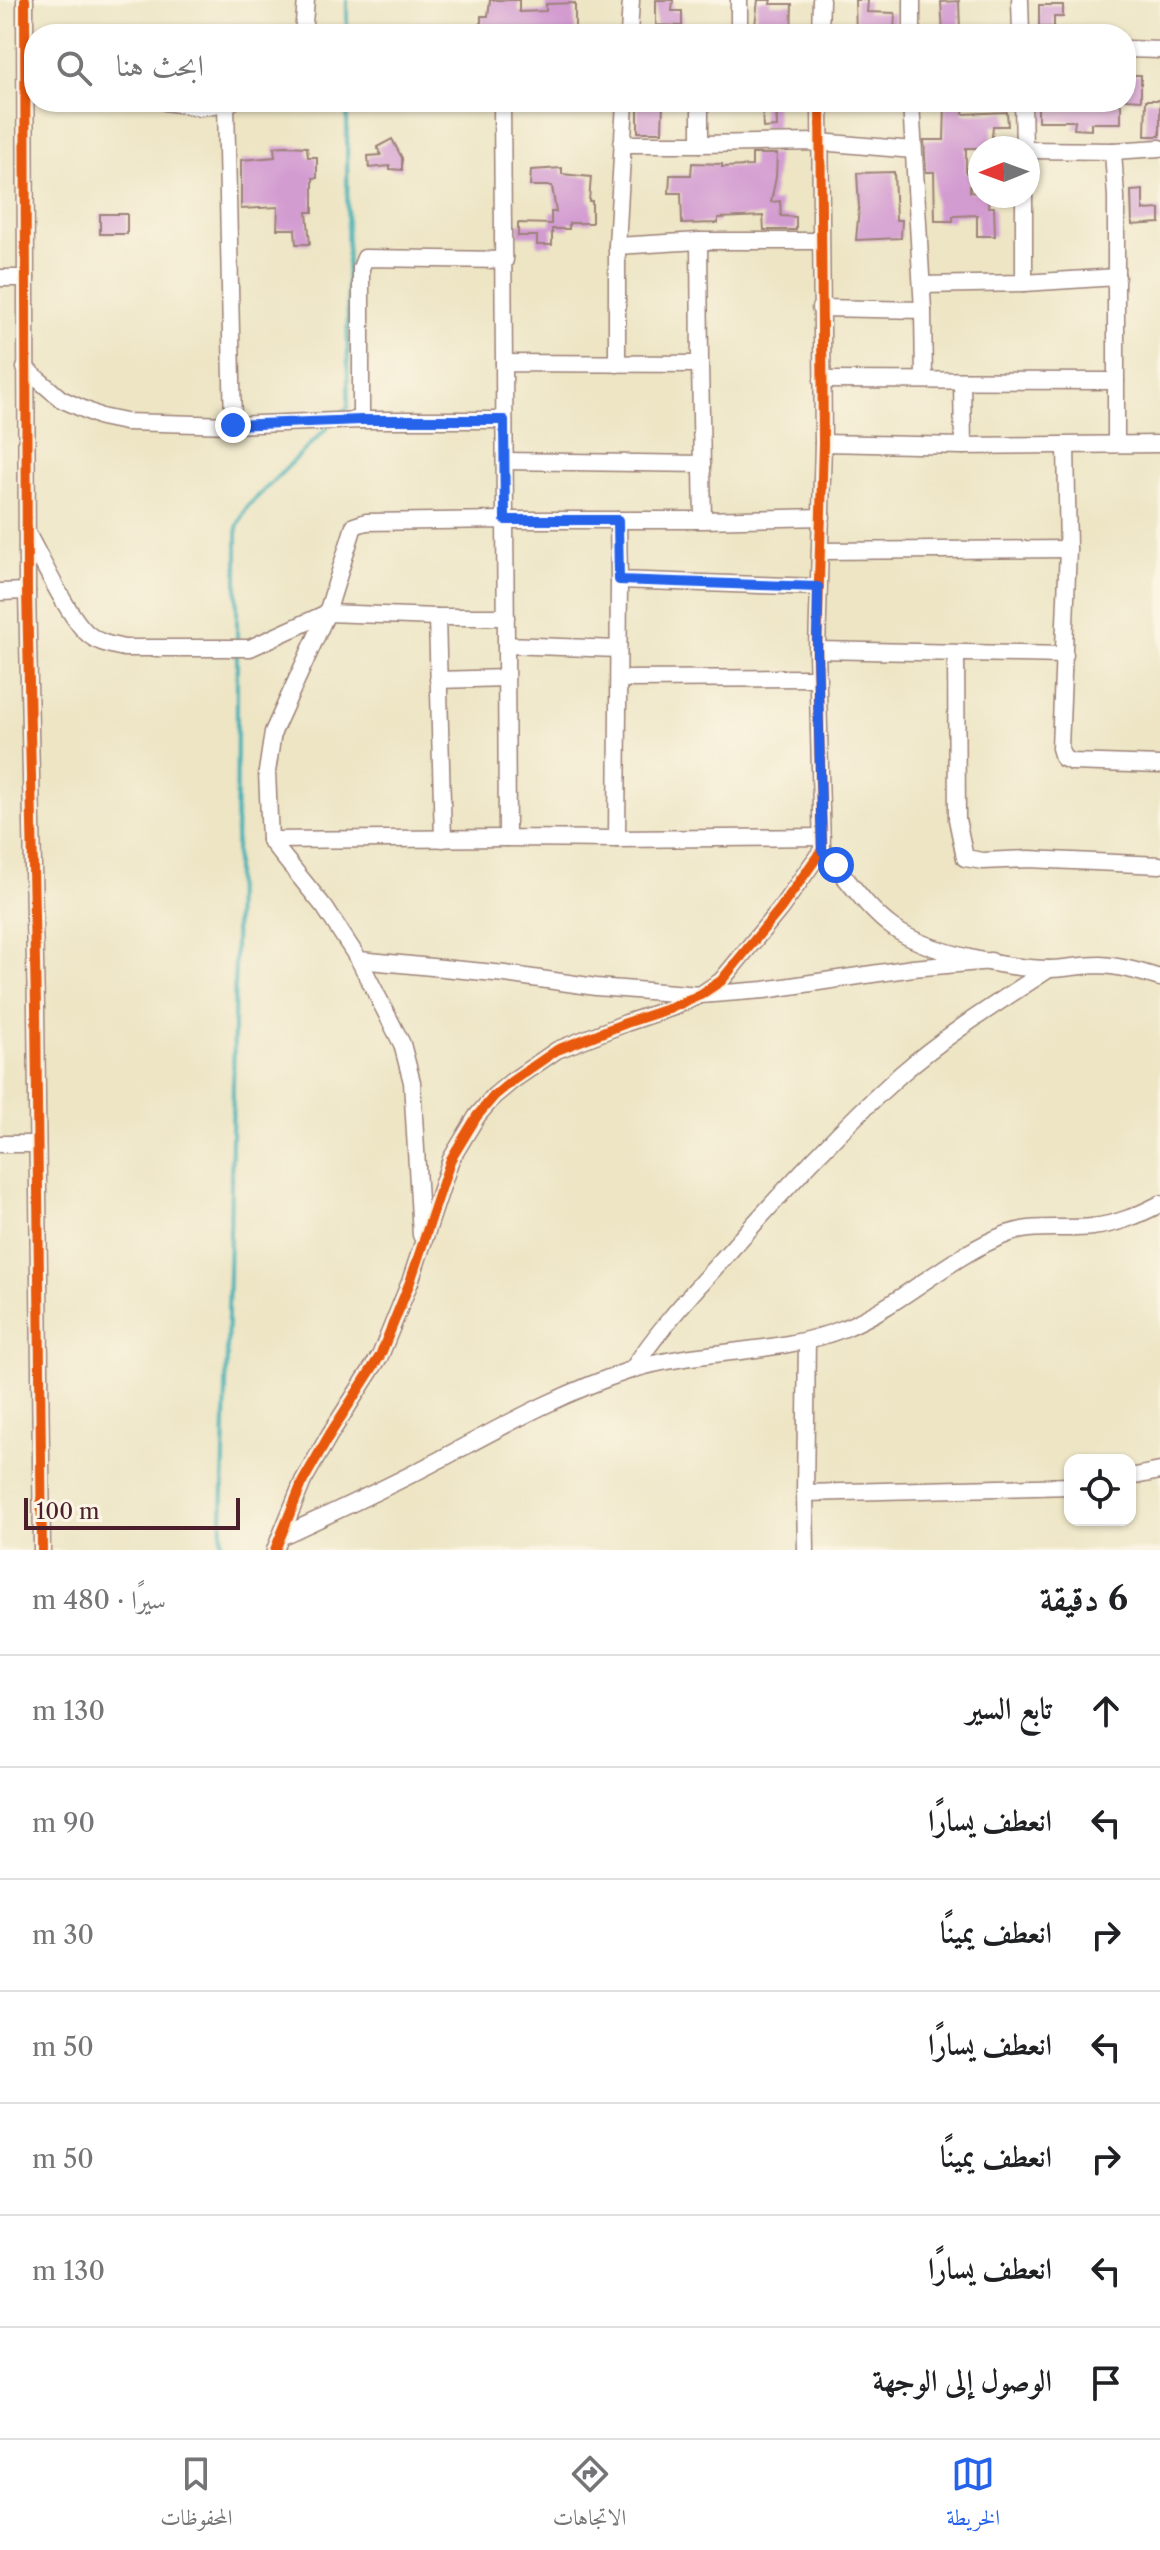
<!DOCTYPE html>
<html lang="ar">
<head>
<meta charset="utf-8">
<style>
  :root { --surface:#fff; --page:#f6f6f6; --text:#202124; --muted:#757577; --line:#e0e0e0; --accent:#2563eb }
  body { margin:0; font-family:"Libre Caslon Text",Amiri,serif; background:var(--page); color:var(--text); direction:rtl }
  .controls { position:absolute; right:24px; bottom:24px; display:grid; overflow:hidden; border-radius:16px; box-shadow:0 2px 6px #0004 }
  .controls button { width:72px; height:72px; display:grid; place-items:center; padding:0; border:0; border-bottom:2px solid var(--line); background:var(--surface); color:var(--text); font:40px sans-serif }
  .compass { position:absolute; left:968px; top:136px; width:72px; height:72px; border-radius:50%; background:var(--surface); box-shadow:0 2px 6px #0004; rotate:269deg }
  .scale { position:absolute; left:24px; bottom:20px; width:216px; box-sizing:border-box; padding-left:8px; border:4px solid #4a1f2b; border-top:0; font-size:22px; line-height:28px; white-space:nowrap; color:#4a1f2b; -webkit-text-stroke:6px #fcf5e5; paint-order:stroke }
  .stop { position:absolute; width:24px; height:24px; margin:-18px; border:6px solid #2563eb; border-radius:50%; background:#fff }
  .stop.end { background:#2563eb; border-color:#fff; box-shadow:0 2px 8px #0008 }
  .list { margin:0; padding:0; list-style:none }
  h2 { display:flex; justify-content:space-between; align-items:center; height:104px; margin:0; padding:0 32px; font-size:34px }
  h2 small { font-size:26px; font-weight:400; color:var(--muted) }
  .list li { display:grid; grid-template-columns:52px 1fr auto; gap:24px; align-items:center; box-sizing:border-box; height:112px; padding:0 32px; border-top:2px solid var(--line) }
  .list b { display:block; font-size:30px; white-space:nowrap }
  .list em { font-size:26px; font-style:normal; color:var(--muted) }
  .icon { flex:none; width:44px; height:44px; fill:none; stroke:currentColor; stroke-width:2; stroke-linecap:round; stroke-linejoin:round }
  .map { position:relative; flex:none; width:1160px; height:1550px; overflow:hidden; direction:ltr }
  .search { position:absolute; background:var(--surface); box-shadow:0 2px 6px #0004; left:24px; right:24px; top:24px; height:88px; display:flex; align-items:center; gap:20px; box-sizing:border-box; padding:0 28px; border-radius:32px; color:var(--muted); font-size:30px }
  .sheet { height:888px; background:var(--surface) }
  nav { display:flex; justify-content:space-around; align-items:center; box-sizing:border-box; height:112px; border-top:2px solid var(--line); background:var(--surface); font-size:22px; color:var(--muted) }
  nav a { display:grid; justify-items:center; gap:4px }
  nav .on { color:var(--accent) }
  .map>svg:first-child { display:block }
</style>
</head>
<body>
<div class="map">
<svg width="1160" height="1550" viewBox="0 0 1160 1550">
  <rect width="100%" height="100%" fill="#fcf5e5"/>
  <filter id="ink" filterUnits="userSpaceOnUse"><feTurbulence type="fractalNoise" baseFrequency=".0125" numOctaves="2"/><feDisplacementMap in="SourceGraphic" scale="16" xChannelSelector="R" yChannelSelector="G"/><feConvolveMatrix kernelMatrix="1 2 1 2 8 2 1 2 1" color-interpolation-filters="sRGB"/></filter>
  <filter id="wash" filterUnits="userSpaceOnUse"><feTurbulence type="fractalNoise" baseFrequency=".006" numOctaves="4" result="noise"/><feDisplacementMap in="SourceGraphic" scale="32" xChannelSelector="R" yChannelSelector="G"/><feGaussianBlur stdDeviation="1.8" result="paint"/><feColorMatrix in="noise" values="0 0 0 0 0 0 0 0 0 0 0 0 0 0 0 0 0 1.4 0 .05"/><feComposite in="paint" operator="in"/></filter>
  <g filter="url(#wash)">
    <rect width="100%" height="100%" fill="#ede5c4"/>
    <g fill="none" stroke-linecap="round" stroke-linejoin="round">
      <g stroke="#3caeb4" stroke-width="4">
        <path d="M347,0V34"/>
        <path d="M339,416L348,407L347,102"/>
        <path d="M237,644V527L247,507L327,428"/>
        <path d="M221,1550C231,1251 237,952 237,652"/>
      </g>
    </g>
    <g id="blocks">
      <g fill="#d39cd1">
        <path d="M490,0H519V12L546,11V4L575,3V34L481,33V16H488Z"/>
        <path d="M656,0H673L672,11H682V26L656,25Z"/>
        <path d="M758,0H771L770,4H792L791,34H754Z"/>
        <path d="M855,0H868L867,12L895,13L894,34H856Z"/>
        <path d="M959,1L960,32L943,33L941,2Z"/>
        <path d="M1039,5H1063V17H1054V27H1039Z"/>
        <path d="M1126,75H1141V100L1126,99Z"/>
        <path d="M1146,100H1160V136H1145Z"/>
        <path d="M638,102H663L662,132H638Z"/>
        <path d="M762,102H776L777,127L763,128Z"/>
        <path d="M1038,102L1121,104V123H1091V130L1074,129L1075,121H1038Z"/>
        <path d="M945,104H964L963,114L1007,112L1008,126H993L991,148H966V173H970V192L980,193V196H989L988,207H994L995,236H977V215L953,216V221H935L934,172H926L924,140H944Z"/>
        <path d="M392,139L402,158V170L390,169V166L369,168L368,156L381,155L377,147Z"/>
        <path d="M285,146L307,147L308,157H317V178H313V212H307L310,244H296L295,229H277L278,207L241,209V160L275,157L274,147Z"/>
        <path d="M752,154H777L776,177L771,202L780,201L781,216L796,217V230H764L763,216L718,218V223L682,224L681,193H669L670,175H691L692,163L722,164V167L752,166Z"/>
        <path d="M562,168V174L591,177L589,201H592V223H569V229H552V245H537V236H518V223L551,224V212H556L552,186H530L531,170Z"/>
        <path d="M894,172L896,220H902L901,238L856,240L859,208L857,173Z"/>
        <path d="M1143,190V210L1160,209V223L1132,225L1131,191Z"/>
        <rect x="100" y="214" width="27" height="20"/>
      </g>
    </g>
  </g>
  <g filter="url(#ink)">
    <use href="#blocks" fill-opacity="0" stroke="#9c8278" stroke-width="2"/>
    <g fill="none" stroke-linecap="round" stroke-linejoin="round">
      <defs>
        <g id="minor">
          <path d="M25,0L27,591L36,1008L42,1550"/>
          <path d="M1020,0L1021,34"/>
          <path d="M303,34L306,0"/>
          <path d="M629,34L631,0"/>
          <path d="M739,34V0"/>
          <path d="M820,34L821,0"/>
          <path d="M912,34V0"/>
          <path d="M1126,49L1160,50"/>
          <path d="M165,102L200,107L232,102"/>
          <path d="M502,102L504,363"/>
          <path d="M700,102V144L819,142L913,150"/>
          <path d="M911,102L923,310L924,380"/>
          <path d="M1023,102L1024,148"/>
          <path d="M226,104L233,425"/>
          <path d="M622,144H700"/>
          <path d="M1028,150L1113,151L1160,148"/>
          <path d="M1113,151L1116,197V443"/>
          <path d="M699,241L700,364"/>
          <path d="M617,246L699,241H820"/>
          <path d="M0,278H26"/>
          <path d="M1024,283L1117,277"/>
          <path d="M922,285L1024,283V196"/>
          <path d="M820,308L923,310"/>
          <path d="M617,364V246L625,102"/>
          <path d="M25,368L61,399L101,417L125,422L233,425L361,420H504"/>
          <path d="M822,380L1116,381"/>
          <path d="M962,381L963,446"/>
          <path d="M361,420V268L365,258L505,260"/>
          <path d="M823,443L963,446L1160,444"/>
          <path d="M1066,446L1068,549L1060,748L1063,758L1072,762L1160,765"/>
          <path d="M505,461L702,464"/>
          <path d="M618,520L619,580L818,587"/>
          <path d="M703,520L700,364L504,363L505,520H703L822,517"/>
          <path d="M28,535C42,560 69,618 88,634C98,643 111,645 124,648H250L327,613L437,617H506"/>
          <path d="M820,551L1068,549"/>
          <path d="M619,580L617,839L822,837"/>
          <path d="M0,592L27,591"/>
          <path d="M437,617L443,839"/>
          <path d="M506,645L507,838L617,839"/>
          <path d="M817,650L1065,655"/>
          <path d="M956,654L957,819L965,858L983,861L1029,859L1160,865"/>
          <path d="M619,679L818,678"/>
          <path d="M438,680L506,678"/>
          <path d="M507,838L270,840L267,772L273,732L327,613L354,526L366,522L505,520L506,645L618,649"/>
          <path d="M270,840L325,908L359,960L402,1044L412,1082L421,1235"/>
          <path d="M822,850C845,875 864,906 892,927C927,953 1008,969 1051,969C1067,968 1084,965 1100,965C1121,966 1140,972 1160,978"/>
          <path d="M359,960L505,974L596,987L700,995L764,990L913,968L991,961"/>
          <path d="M0,1144H36"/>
          <path d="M807,1341L805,1493L1070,1486"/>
          <path d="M632,1370C662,1324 700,1285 736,1244C789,1185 842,1127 901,1074C947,1034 999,1002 1049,969"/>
          <path d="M1130,1477L1160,1471"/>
          <path d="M805,1493L806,1550"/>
          <path d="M280,1537C334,1512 387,1488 439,1460C501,1427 563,1392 631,1370C701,1348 776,1356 845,1328C903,1304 949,1256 1007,1234C1035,1224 1064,1230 1092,1227C1117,1224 1137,1216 1160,1204"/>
          <path d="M275,1550L303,1481L330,1434L380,1356L410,1282L451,1159L477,1116L494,1096L512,1081L557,1050L626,1023L671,1008L700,995L721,981L780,909L822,850L817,650L823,443L820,102"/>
        </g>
      </defs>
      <use href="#minor" stroke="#9c8278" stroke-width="19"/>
      <use href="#minor" stroke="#fff" stroke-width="16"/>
      <defs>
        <g id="cycleway">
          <path d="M25,0L27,591L36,1008L42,1550"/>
          <path d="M275,1550L303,1481L330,1434L380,1356L410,1282L451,1159L477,1116L494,1096L512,1081L557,1050L626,1023L671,1008L700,995L721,981L780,909L822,850L817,650L823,443L820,102"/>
        </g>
      </defs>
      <use href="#cycleway" stroke="#fcf5e5" stroke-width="15"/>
      <use href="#cycleway" stroke="#e8590c" stroke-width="10"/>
    </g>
  </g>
  <g fill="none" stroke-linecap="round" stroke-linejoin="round" filter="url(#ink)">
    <path stroke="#2563eb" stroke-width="10" d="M233,425L361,420H504L505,520H618L619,580L818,587L817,650L822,850L836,865"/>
  </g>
</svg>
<div class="controls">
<button><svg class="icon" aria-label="locate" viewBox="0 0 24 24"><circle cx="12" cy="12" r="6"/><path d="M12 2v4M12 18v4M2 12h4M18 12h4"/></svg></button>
</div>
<svg class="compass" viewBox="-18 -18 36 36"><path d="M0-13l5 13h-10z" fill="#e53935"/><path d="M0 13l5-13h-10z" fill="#757577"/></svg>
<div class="scale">100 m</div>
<div class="stop" style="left:836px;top:865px"></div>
<div class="stop end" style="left:233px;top:425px"></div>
<div class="search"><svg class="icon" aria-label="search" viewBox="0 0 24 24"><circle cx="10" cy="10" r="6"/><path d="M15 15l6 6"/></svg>ابحث هنا</div>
</div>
<section class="sheet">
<h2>6 دقيقة<small>سيرًا · 480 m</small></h2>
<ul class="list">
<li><svg class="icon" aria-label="ahead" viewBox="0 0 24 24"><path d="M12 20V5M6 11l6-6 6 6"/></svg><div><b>تابع السير</b></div><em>130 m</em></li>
<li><svg class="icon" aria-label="left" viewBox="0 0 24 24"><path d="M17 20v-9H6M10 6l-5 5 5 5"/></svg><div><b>انعطف يسارًا</b></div><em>90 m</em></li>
<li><svg class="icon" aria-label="right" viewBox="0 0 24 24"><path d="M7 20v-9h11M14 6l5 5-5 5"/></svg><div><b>انعطف يمينًا</b></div><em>30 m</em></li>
<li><svg class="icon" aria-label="left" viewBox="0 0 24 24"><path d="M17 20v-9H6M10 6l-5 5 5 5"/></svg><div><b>انعطف يسارًا</b></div><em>50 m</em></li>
<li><svg class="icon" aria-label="right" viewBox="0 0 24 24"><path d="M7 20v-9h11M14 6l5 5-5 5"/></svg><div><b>انعطف يمينًا</b></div><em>50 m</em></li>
<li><svg class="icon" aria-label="left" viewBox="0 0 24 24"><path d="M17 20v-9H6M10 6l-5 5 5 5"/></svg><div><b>انعطف يسارًا</b></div><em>130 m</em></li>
<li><svg class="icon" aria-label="arrive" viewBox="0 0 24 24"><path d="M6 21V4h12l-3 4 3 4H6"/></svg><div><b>الوصول إلى الوجهة</b></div></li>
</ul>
</section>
<nav>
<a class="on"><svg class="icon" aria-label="map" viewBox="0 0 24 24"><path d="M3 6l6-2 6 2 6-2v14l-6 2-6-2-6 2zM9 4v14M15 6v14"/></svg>الخريطة</a>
<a><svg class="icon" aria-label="directions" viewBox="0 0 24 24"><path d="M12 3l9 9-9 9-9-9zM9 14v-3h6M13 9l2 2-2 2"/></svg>الاتجاهات</a>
<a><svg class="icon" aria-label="saved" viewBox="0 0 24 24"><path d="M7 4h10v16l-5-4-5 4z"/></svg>المحفوظات</a>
</nav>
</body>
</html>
